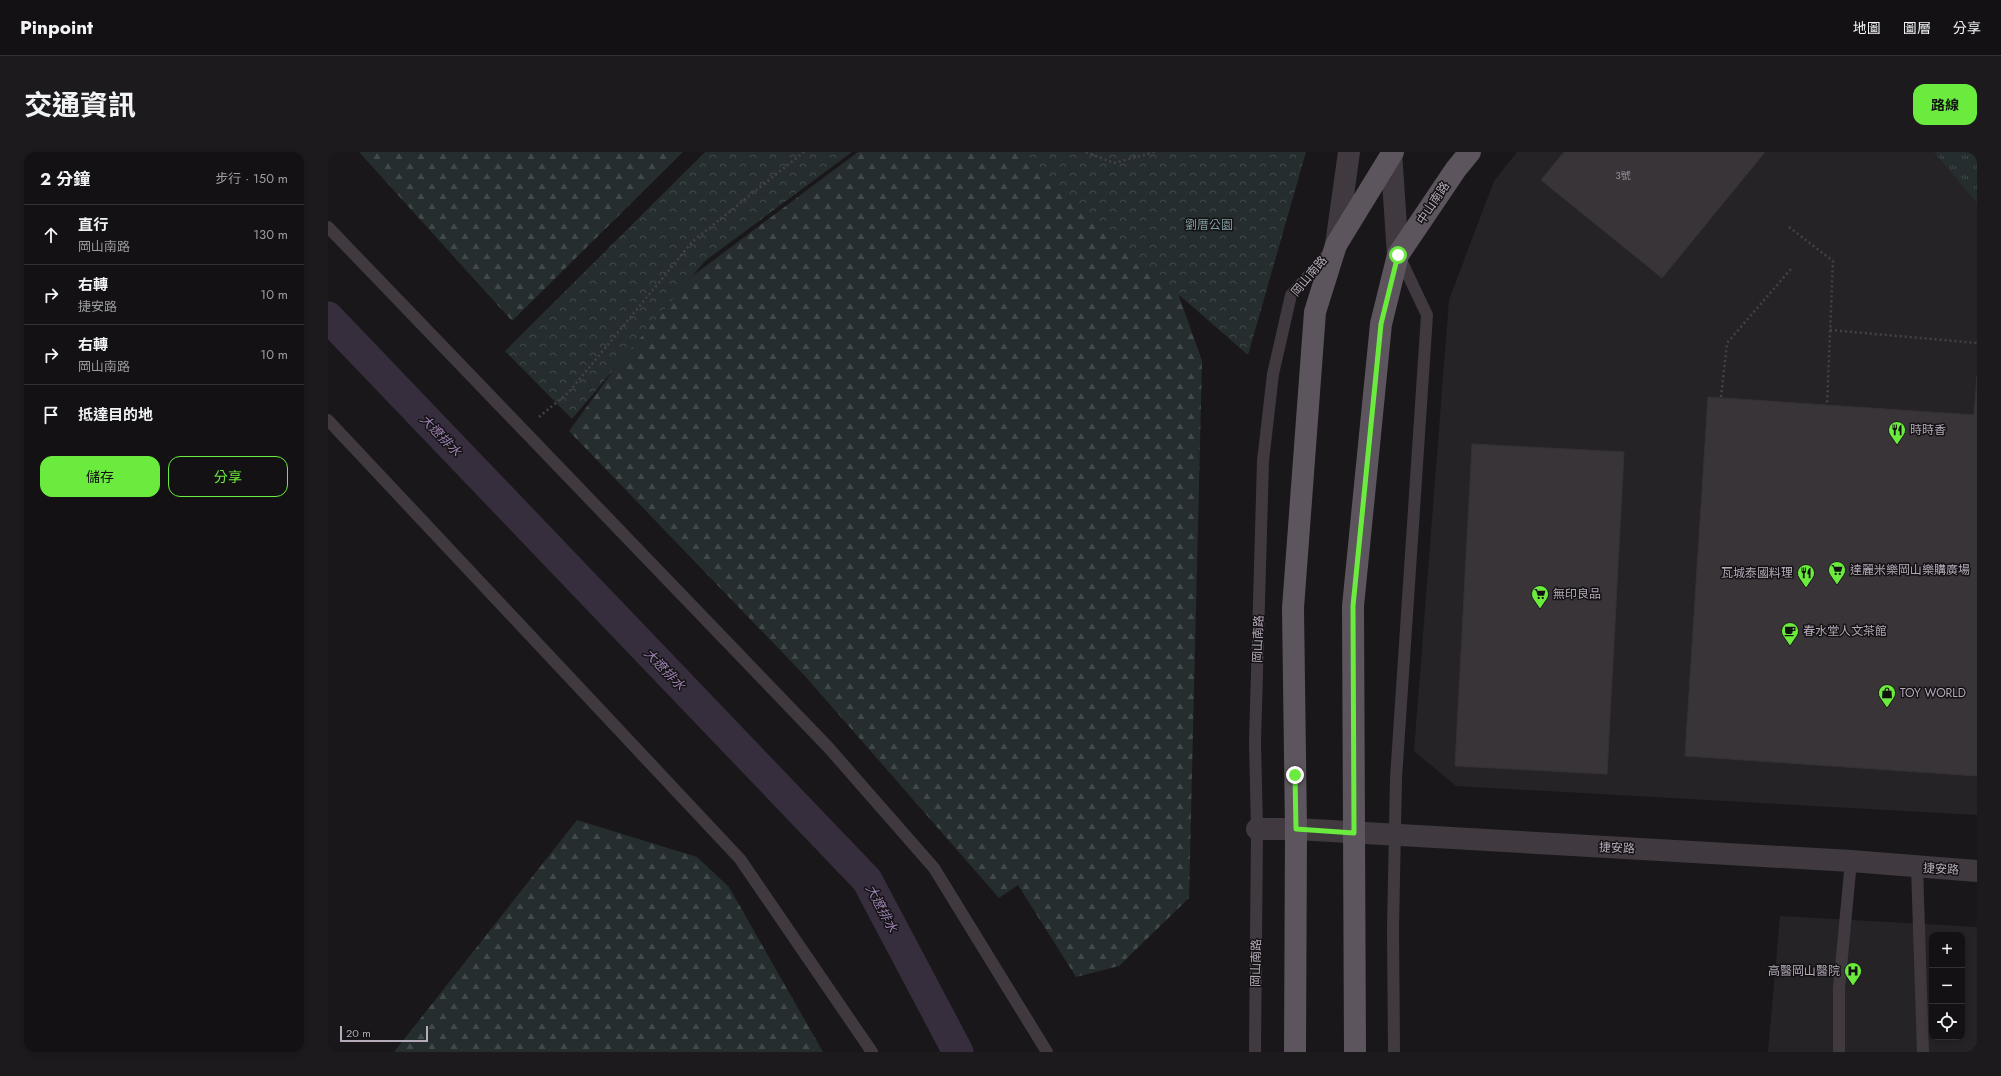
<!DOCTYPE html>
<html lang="zh-TW">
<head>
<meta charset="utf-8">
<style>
  :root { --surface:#131113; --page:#1c1a1c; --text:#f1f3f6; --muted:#9d9da0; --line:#323133; --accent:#6aeb3d }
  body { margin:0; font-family:Jost,"Noto Sans TC",sans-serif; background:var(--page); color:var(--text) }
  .controls { position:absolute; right:12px; bottom:12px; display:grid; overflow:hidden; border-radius:8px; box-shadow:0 2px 6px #0003 }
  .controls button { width:36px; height:36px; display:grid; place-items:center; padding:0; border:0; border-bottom:1px solid var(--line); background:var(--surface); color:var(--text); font:20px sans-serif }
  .scale { position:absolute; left:12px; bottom:10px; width:88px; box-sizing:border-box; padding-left:4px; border:2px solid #b5aab9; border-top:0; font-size:11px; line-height:14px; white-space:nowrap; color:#b5aab9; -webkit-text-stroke:3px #141214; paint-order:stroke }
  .stop { position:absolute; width:12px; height:12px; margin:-9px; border:3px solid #6aeb3d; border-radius:50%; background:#fff }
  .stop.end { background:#6aeb3d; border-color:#fff; box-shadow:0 1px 4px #0008 }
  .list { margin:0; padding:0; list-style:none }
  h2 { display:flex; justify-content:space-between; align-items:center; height:52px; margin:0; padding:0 16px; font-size:17px }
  h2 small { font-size:13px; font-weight:400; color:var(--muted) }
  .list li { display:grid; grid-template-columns:26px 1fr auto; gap:12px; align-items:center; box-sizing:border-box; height:60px; padding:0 16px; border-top:1px solid var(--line) }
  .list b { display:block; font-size:15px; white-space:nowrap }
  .list p { margin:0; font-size:13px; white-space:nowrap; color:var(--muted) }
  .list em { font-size:13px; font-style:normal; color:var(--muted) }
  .actions { display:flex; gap:8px; padding:12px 16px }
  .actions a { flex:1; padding:9px 0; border:1px solid var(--accent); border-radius:12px; text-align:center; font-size:14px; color:var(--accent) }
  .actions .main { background:var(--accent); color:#111 }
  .icon { flex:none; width:22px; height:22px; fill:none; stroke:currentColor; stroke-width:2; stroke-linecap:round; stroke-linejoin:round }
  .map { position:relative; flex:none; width:1649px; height:900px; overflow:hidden; border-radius:12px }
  header { display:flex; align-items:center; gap:24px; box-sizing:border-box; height:56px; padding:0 20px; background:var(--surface); border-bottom:1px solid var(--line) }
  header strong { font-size:19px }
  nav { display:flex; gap:22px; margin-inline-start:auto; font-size:14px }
  .intro { display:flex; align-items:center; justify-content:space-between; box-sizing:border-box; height:96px; padding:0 24px }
  h1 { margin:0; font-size:28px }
  .button { padding:10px 18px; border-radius:12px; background:var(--accent); color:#111; font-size:14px; font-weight:700 }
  main { display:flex; gap:24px; padding:0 24px }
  aside { flex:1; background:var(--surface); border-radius:12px; box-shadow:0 2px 6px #0003 }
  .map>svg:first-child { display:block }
</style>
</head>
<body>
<header>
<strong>Pinpoint</strong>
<nav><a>地圖</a><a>圖層</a><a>分享</a></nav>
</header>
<div class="intro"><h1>交通資訊</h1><a class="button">路線</a></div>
<main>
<aside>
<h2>2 分鐘<small>步行 · 150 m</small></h2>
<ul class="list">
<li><svg class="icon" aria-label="ahead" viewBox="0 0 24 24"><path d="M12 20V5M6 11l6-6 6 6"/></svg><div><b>直行</b><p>岡山南路</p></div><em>130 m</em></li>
<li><svg class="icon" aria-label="right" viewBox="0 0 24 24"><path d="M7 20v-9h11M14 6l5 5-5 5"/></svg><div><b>右轉</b><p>捷安路</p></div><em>10 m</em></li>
<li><svg class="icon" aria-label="right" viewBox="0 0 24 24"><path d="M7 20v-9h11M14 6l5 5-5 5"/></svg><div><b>右轉</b><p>岡山南路</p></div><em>10 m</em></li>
<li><svg class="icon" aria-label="arrive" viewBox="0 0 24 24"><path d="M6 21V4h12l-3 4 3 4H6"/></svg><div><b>抵達目的地</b></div></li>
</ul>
<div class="actions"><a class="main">儲存</a><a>分享</a></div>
</aside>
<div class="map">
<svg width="1649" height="900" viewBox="0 0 1649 900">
  <defs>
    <pattern id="grass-tufts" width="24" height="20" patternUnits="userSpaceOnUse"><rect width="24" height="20" fill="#252d2e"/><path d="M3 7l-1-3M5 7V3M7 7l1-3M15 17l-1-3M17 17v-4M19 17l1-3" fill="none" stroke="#42494a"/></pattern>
    <pattern id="forest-firs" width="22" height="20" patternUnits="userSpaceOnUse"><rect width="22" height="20" fill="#252d2e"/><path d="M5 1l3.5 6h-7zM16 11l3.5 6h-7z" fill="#42494a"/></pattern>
    <pattern id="park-crowns" width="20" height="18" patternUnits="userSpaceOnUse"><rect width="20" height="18" fill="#252d2e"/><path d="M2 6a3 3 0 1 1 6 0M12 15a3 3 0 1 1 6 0" fill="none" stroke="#42494a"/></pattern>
  </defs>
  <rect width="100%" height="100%" fill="#191719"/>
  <g fill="#262326" fill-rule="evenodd">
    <path d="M1189,0H1649V663L1128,634L1086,599L1121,148L1166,29Z"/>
    <path d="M1452,764L1649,775V900H1440ZM1604,783H1634V885H1604Z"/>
  </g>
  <path fill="url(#grass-tufts)" d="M1606,0H1649V51Z"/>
  <g fill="url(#forest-firs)">
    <path d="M31,0H355L184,169Z"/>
    <path d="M530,0H727L839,110L874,209L861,746L791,814L748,825L690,733L671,746L477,524L241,279L343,140Z"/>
    <path d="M249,668L369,705L401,735L495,900H66Z"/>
  </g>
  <g fill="url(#park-crowns)">
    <path d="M377,0H524L377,109L244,267L177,199Z"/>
    <path d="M687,0H978L920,203Z"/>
  </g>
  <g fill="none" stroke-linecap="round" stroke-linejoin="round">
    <path stroke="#362e3d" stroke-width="31" d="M0,165L539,728L630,900"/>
  </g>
  <g fill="#383438" stroke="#353135">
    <path d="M1236,0H1437L1334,126L1213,28Z"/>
    <path d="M1649,224V624L1357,604L1380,245L1646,263Z"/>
    <path d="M1144,292L1296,300L1279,622L1127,614Z"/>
  </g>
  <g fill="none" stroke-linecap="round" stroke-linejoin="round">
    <g stroke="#464047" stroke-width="2.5" stroke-dasharray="2 3" stroke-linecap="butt">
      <path d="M758,0L786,11L827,0"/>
      <path d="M1461,75L1505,109L1499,253"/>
      <path d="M1502,178L1649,191"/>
      <path d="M1393,245L1399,191L1463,117"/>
      <path d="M211,265L241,240L365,89L476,0"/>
    </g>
    <g stroke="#403a40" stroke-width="12">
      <path d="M0,75L500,595L606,716L719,900"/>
      <path d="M0,268L412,707L544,900"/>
      <path d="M1589,715L1595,900"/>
      <path d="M927,900L929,677L927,590L935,309L945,222L963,143L1001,101"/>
      <path d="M1066,900L1065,776L1068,626L1099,163L1071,104"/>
      <path d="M1511,900V836L1523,709"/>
    </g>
    <g stroke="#403a40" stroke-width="22">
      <path d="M1063,0L1070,103"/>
      <path d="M1008,93L1021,0"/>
      <path d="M929,677H968L1523,709L1649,719"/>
    </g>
    <g stroke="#5c555d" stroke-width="22">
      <path d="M967,900L968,677L965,456L987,160L1008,93L1065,0"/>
      <path d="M1027,900L1025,454L1053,172L1070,103L1128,17L1142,0"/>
    </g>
  </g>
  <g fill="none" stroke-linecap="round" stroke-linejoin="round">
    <path stroke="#6aeb3d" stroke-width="5" d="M967,623L968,677L1026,681L1025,454L1053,172L1070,103"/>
  </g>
  <defs>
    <symbol id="restaurant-pin" viewBox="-11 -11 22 30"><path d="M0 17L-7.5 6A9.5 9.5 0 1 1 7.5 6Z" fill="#6aeb3d" stroke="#141214"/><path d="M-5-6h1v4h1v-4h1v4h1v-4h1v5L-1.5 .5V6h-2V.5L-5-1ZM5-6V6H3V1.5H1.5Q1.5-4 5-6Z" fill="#111"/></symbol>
    <symbol id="supermarket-pin" viewBox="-11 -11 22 30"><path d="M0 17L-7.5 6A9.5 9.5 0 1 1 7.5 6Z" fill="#6aeb3d" stroke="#141214"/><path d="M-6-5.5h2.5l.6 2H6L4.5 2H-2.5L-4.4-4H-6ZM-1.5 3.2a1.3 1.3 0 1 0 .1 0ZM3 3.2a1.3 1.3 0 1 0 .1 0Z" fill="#111"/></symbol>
    <symbol id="cafe-pin" viewBox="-11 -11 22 30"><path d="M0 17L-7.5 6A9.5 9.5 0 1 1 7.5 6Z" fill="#6aeb3d" stroke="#141214"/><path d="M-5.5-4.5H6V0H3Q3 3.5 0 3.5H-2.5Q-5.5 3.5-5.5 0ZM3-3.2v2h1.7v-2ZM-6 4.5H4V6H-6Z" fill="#111"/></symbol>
    <symbol id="shop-pin" viewBox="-11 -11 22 30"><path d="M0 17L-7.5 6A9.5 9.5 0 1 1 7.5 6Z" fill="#6aeb3d" stroke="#141214"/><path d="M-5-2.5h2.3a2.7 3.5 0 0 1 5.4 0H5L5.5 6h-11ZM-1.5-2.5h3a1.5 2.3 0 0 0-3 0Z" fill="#111"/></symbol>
    <symbol id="hospital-pin" viewBox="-11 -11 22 30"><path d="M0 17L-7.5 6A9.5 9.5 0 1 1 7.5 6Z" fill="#6aeb3d" stroke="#141214"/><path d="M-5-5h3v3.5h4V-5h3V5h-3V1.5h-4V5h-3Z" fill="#111"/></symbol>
  </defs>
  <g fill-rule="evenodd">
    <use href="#restaurant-pin" x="1559" y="268" width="20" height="27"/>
    <use href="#supermarket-pin" x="1499" y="408" width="20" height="27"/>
    <use href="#restaurant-pin" x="1468" y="411" width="20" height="27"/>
    <use href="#supermarket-pin" x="1202" y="432" width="20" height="27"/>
    <use href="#cafe-pin" x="1452" y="469" width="20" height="27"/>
    <use href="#shop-pin" x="1549" y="531" width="20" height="27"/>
    <use href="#hospital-pin" x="1515" y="809" width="20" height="27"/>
  </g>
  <g text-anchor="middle" stroke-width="3" stroke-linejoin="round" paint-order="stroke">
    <g font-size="10" fill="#968c99">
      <text x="1295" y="27">3號</text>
    </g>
    <g font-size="12" fill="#b5aab9" stroke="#141214">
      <text transform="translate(1105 51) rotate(-56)" y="4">中山南路</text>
      <text transform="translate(981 124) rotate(-50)" y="4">岡山南路</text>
      <text transform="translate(930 487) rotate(-88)" y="4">岡山南路</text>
      <text transform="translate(1289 696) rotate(2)" y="4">捷安路</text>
      <text transform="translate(1613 717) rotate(3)" y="4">捷安路</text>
      <text transform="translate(928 811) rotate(-89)" y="4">岡山南路</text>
    </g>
    <g font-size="12" fill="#829ea3" stroke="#141214">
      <text x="881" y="77">劉厝公園</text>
    </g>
    <g font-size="12" fill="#b5aab9" stroke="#141214" text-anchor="start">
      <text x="1582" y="282">時時香</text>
      <text x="1522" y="422">達麗米樂岡山樂購廣場</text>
      <text x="1465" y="425" text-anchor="end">瓦城泰國料理</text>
      <text x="1225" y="446">無印良品</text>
      <text x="1475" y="483">春水堂人文茶館</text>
      <text x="1572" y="545">TOY WORLD</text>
      <text x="1512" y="823" text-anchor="end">高醫岡山醫院</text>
    </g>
    <g font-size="13" font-style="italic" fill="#9d82b2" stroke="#141214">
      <text transform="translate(113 283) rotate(46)" y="5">大遼排水</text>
      <text transform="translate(337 517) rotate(46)" y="5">大遼排水</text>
      <text transform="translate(554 756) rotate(62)" y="5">大遼排水</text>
    </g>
  </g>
</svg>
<div class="controls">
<button>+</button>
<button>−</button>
<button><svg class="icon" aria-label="locate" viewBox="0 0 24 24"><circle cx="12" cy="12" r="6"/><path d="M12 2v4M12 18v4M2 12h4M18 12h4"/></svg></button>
</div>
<div class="scale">20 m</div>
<div class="stop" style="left:1070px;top:103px"></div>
<div class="stop end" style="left:967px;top:623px"></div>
</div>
</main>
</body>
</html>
